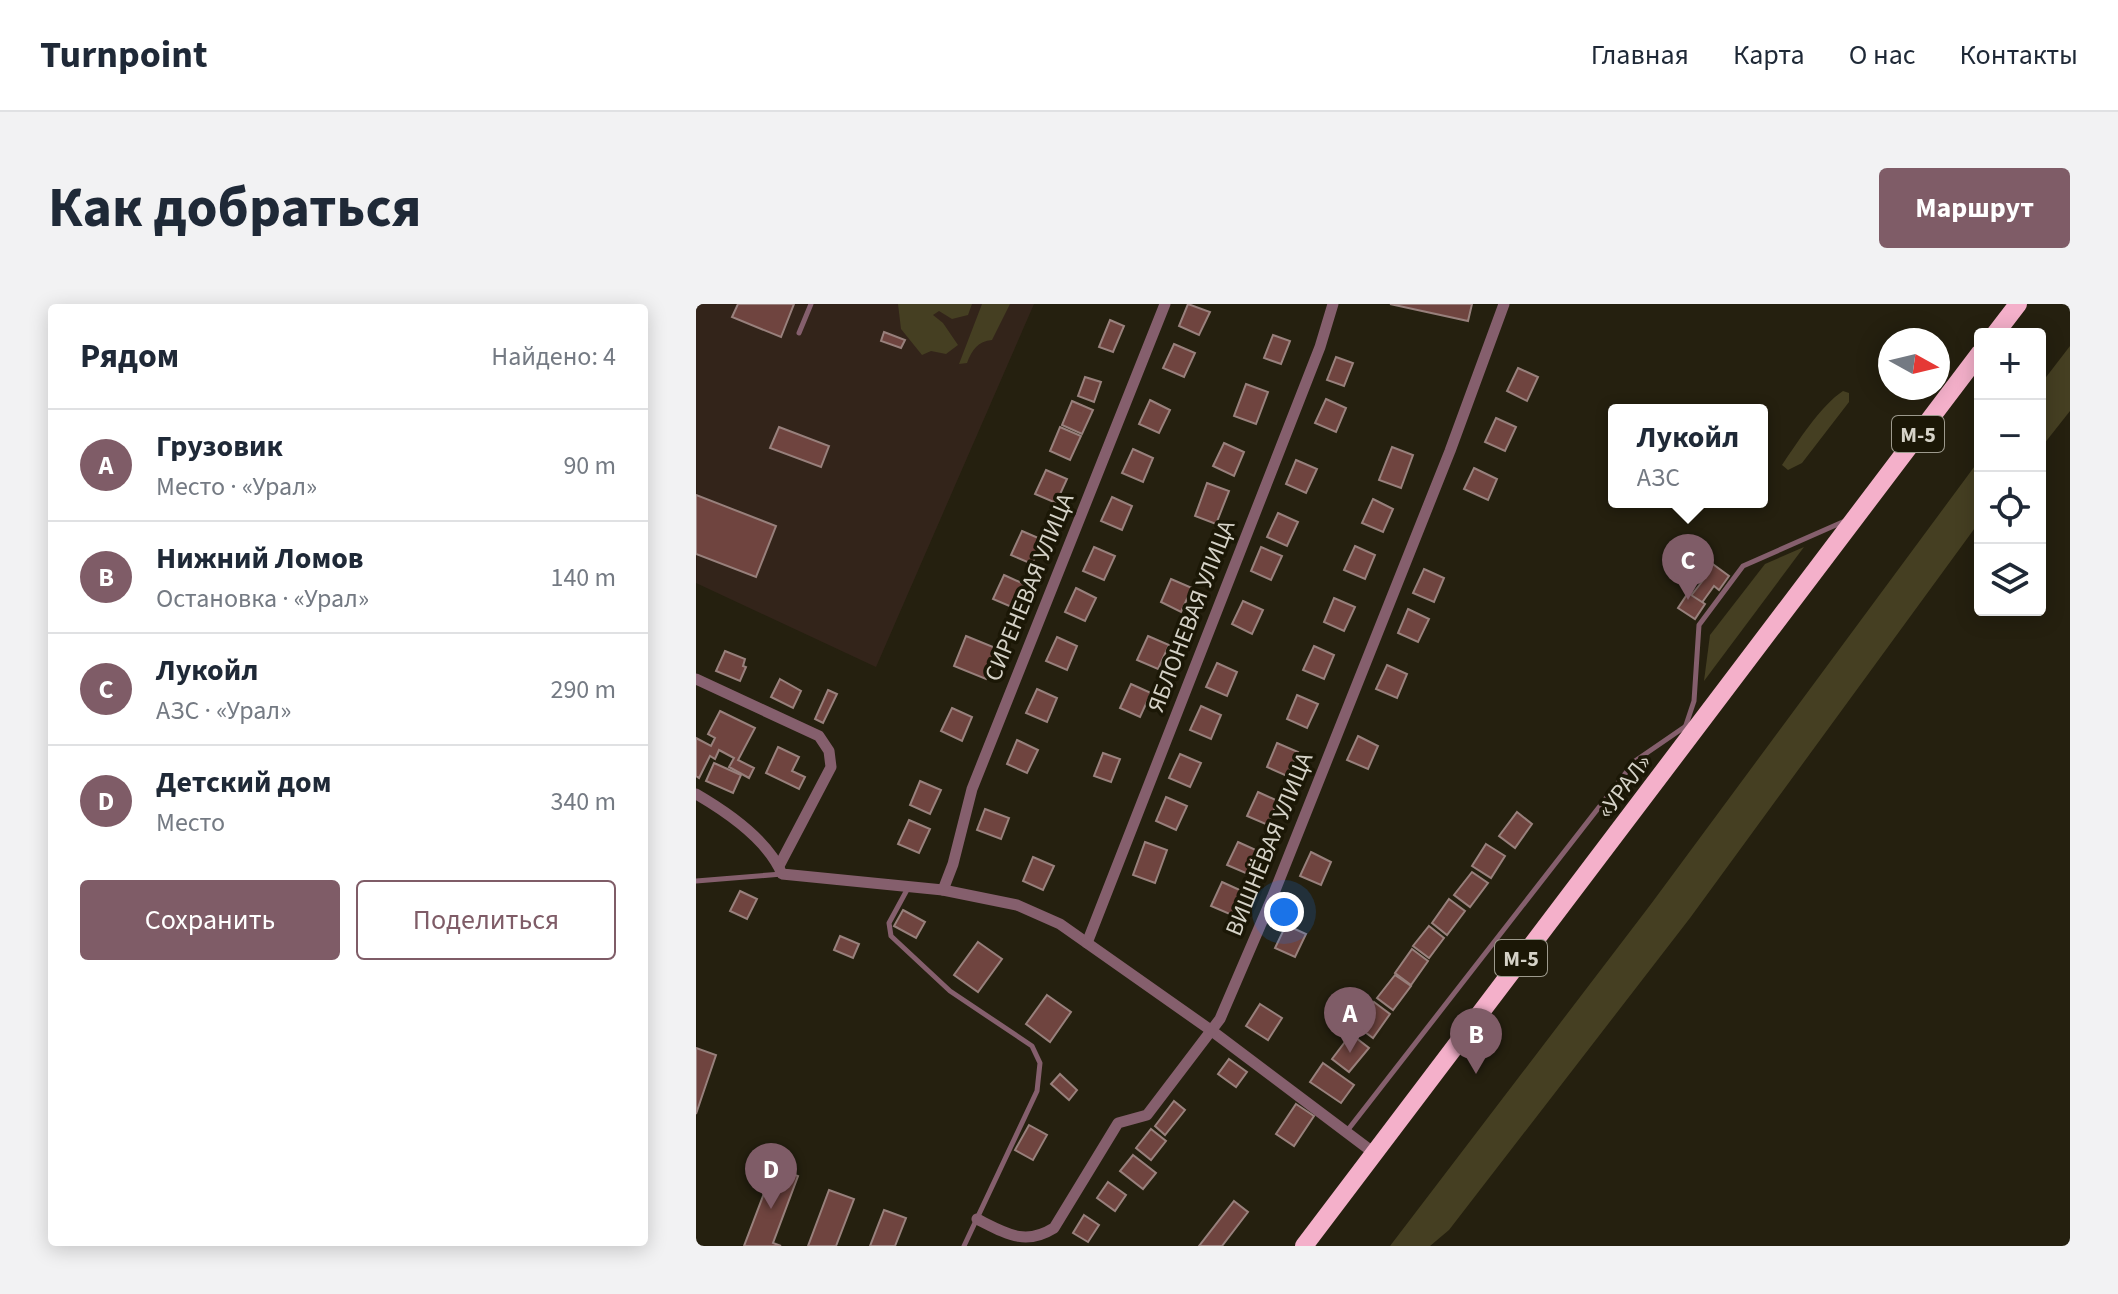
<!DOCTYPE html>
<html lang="ru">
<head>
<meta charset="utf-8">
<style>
  :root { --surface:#fff; --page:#f2f2f3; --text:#1f2937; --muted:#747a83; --line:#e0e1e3; --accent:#7f5c67 }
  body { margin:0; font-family:"Source Sans 3",sans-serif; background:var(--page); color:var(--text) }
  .controls { position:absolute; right:24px; top:24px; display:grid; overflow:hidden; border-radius:8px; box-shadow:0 4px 20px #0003 }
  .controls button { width:72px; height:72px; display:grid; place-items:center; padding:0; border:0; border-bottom:2px solid var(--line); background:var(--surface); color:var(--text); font:40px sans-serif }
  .compass { position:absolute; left:1182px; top:24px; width:72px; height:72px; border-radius:50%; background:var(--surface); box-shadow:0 4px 20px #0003; rotate:98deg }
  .you { position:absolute; left:588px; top:608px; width:28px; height:28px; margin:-20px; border:6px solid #fff; border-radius:50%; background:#1a73e8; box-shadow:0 0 0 12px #1a73e833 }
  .badge { display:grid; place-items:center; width:52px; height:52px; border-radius:50%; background:var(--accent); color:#fff; font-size:26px; font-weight:700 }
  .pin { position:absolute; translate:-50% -66px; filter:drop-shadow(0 2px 4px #0008) }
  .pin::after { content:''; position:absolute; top:42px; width:28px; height:24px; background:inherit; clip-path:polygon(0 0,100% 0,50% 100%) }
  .popup { position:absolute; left:912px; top:100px; width:160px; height:104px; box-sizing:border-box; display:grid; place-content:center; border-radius:8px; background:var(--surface); filter:drop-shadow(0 2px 6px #0005); font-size:26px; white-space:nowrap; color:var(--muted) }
  .popup b { font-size:30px; color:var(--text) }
  .popup::after { content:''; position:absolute; left:50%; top:100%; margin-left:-16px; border:16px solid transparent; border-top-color:var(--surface) }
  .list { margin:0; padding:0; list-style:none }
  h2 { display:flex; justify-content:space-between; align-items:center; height:104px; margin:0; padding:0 32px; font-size:34px }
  h2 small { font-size:26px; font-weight:400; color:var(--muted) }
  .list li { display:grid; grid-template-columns:52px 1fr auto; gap:24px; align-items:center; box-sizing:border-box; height:112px; padding:0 32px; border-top:2px solid var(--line) }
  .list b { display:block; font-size:30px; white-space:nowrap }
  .list p { margin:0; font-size:26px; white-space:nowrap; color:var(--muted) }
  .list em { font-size:26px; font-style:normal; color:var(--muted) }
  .actions { display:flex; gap:16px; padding:24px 32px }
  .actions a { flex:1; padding:18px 0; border:2px solid var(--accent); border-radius:8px; text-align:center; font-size:28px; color:var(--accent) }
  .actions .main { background:var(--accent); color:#fff }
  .icon { flex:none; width:44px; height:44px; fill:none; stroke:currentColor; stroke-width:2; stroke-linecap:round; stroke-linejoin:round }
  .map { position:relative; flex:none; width:1374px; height:942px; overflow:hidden; border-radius:8px }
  header { display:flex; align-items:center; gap:48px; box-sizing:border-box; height:112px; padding:0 40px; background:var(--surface); border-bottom:2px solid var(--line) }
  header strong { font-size:38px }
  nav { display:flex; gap:44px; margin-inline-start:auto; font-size:28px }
  .intro { display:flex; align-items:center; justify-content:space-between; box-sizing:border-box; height:192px; padding:0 48px }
  h1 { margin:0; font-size:56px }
  .button { padding:20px 36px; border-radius:8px; background:var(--accent); color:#fff; font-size:28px; font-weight:700 }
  main { display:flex; gap:48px; padding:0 48px }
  aside { flex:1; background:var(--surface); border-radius:8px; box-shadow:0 4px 20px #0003 }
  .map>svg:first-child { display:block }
</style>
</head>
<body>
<header>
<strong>Turnpoint</strong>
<nav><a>Главная</a><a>Карта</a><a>О нас</a><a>Контакты</a></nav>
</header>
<div class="intro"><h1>Как добраться</h1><a class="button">Маршрут</a></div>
<main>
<aside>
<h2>Рядом<small>Найдено: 4</small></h2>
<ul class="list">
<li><span class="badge">A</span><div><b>Грузовик</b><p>Место · «Урал»</p></div><em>90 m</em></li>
<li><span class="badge">B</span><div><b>Нижний Ломов</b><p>Остановка · «Урал»</p></div><em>140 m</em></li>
<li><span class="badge">C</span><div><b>Лукойл</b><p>АЗС · «Урал»</p></div><em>290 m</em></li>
<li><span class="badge">D</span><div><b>Детский дом</b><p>Место</p></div><em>340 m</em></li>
</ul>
<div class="actions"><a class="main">Сохранить</a><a>Поделиться</a></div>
</aside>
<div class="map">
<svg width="1374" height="942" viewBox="0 0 1374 942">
  <rect width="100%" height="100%" fill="#25200f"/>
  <path fill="#33241a" d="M0,0H338L180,363L0,279Z"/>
  <g fill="#453f22">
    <path d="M202,0H276L272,11L256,15L243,7L237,11L247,19L262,41L250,50L235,47L226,51L205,25Z"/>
    <path d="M286,0H314L296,36C282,37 276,46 271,59L263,60Z"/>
    <path d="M1374,42V107L1344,145V81Z"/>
    <path d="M1147,87L1153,89V98L1106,159L1092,166L1086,161C1101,139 1125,101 1147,87Z"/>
    <path d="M1284,155V217L994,614L753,926L734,942H694L955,600Z"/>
    <path d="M1108,243L1008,377L1014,331L1069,260Z"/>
  </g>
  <g fill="#6f443f" stroke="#98807c" stroke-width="2">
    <path d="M42,0H98L85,33L36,13Z"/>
    <path d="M492,0L514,8L503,31L483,22Z"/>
    <path d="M694,0H776L772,17Z"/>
    <path d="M414,16L428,22L417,48L403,43Z"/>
    <path d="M188,28L209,36L205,44L185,37Z"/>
    <path d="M577,31L594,37L585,60L568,54Z"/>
    <path d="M478,40L499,49L488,73L467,64Z"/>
    <path d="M640,53L657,59L648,82L631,76Z"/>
    <path d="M822,64L842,73L831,97L811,87Z"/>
    <path d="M389,73L405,78L398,98L382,92Z"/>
    <path d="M550,80L572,88L560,120L538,112Z"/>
    <path d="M630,95L650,104L640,128L619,119Z"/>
    <path d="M454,96L474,106L463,129L443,120Z"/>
    <path d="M376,97L397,106L386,130L366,121Z"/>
    <path d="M800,114L820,123L809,147L789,138Z"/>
    <path d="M83,123L133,142L125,163L74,144Z"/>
    <path d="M364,123L385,132L374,156L354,147Z"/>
    <path d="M528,139L548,148L538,172L517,162Z"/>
    <path d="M696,143L717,151L705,184L683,176Z"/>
    <path d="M437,145L457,154L447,178L426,169Z"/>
    <path d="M600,156L621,165L610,189L590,180Z"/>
    <path d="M778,164L801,175L792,196L768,185Z"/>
    <path d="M350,166L371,175L360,199L339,190Z"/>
    <path d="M511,179L533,187L520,220L499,212Z"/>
    <path d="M0,191L80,222L60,273L0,250Z"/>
    <path d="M416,193L436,202L426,226L405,217Z"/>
    <path d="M677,195L697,205L687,228L666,219Z"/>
    <path d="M582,209L602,218L591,242L571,233Z"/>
    <path d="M326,227L347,236L336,260L315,251Z"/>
    <path d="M659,242L679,251L669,275L648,266Z"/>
    <path d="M398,243L419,252L408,276L387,267Z"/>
    <path d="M565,243L586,252L575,276L555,267Z"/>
    <path d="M1014,258L1033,272L1023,286L1018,282L1005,300L994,293L1008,275L1004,272Z"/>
    <path d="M728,265L748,274L738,298L717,289Z"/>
    <path d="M308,271L328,280L318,304L297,295Z"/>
    <path d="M475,275L496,284L485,308L465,298Z"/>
    <path d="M380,284L400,294L389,317L369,308Z"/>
    <path d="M992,289L1009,300L999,315L982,304Z"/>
    <path d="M638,294L659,303L648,327L628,318Z"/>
    <path d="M547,297L567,306L556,330L536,320Z"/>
    <path d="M712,305L733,315L722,338L702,329Z"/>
    <path d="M270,332L302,345L290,375L258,362Z"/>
    <path d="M452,332L473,341L462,365L441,356Z"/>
    <path d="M361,333L381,342L371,366L350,357Z"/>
    <path d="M618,342L638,351L628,375L607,366Z"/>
    <path d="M29,347L49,355L47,362L50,363L44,377L20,367Z"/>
    <path d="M521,359L541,368L531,392L510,383Z"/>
    <path d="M691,361L711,370L701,394L680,385Z"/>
    <path d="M84,375L105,387L97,404L75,393Z"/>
    <path d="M435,380L455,389L444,413L424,404Z"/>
    <path d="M341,385L361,394L351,418L330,409Z"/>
    <path d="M132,386L141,390L127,419L119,415Z"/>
    <path d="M601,391L622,400L611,424L591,415Z"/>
    <path d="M505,402L525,411L515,435L494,426Z"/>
    <path d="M256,404L276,413L266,437L245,427Z"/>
    <path d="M24,407L59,424L42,456L58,464L53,474L33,463L38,454L23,446L19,455L14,452L3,474L0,472V434L15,442L19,434L12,430Z"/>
    <path d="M662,432L682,442L672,465L651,456Z"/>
    <path d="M321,436L342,446L331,469L311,460Z"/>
    <path d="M581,439L602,448L591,472L571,463Z"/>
    <path d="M82,443L103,453L96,467L109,473L103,485L70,469Z"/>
    <path d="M407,449L424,455L415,478L398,472Z"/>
    <path d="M484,450L505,459L494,483L473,474Z"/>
    <path d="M18,459L45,471L37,489L10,477Z"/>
    <path d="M224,477L245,486L234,510L214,501Z"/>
    <path d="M562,488L582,497L572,521L551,512Z"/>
    <path d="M470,493L491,502L480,526L460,517Z"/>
    <path d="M289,505L313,514L305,535L281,526Z"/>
    <path d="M821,508L836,520L819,544L803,532Z"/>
    <path d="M213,516L234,525L223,549L202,540Z"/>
    <path d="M449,538L471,546L459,579L437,571Z"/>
    <path d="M542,538L562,547L552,570L531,561Z"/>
    <path d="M790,540L809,552L795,574L776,562Z"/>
    <path d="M615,548L635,558L625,581L604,572Z"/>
    <path d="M337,553L358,562L347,586L327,577Z"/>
    <path d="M776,568L792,579L774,603L758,591Z"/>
    <path d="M526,578L546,587L536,611L515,602Z"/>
    <path d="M44,587L61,595L51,615L34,607Z"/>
    <path d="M753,595L769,607L751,631L736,619Z"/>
    <path d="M207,606L229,618L220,634L198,622Z"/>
    <path d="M590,621L610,630L599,653L579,644Z"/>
    <path d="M733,622L748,634L733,654L717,642Z"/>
    <path d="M144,632L163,640L157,654L138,646Z"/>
    <path d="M282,638L306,655L282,688L258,671Z"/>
    <path d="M716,645L732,657L715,681L699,669Z"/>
    <path d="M699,671L715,682L697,706L681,694Z"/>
    <path d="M351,691L375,708L354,738L330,720Z"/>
    <path d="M678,698L694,710L677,734L661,722Z"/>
    <path d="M564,700L586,714L572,736L550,722Z"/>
    <path d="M655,730L673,744L653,768L636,755Z"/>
    <path d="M0,744L20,751L0,810Z"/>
    <path d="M533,755L551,768L540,783L522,770Z"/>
    <path d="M627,759L658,781L645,799L614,778Z"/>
    <path d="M364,770L381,786L373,796L355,780Z"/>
    <path d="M478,797L489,806L469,831L459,822Z"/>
    <path d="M600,800L618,812L598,842L580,830Z"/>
    <path d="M333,821L351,831L337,856L319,846Z"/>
    <path d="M455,825L470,837L455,856L440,844Z"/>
    <path d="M437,851L460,869L447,885L424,867Z"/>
    <path d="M78,863L102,872L77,939L85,942H48Z"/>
    <path d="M412,878L430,891L419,907L401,894Z"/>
    <path d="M133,886L158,895L140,942H112Z"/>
    <path d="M538,897L552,908L526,942H503Z"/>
    <path d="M188,906L210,914L199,942H174Z"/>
    <path d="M388,911L403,921L392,938L377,929Z"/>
  </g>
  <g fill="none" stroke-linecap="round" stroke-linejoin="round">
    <g stroke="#855f6d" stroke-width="5">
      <path d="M103,29L115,0"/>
      <path d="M989,424L998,397L1003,321L1047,262L1149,217"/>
      <path d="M0,577L86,570"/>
      <path d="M212,584L193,619L195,632L254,687L336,742L344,759L341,787L268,942"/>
      <path d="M651,827L939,457L990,422"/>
    </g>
    <g stroke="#855f6d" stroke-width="11">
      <path d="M0,375L123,432L133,447L135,463L83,562"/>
      <path d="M0,490C31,508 72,536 86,570L247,586L321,601L364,620L516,727L678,849"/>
      <path d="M247,586L257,560L276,485L469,0"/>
      <path d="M391,639L624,43L637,0"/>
      <path d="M281,915C311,930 329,942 358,924L422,819L451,811L524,715L576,594L754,147L808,0"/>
    </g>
    <g stroke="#f4b0ca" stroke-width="18">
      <path d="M1299,30L1322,0"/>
      <path d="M608,942L1284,49"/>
    </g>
  </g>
  <g text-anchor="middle" stroke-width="7" stroke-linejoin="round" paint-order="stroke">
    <g fill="#1b1706" stroke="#9d9a8d" stroke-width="2">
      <rect x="1196" y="112" width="52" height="36" rx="6"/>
      <rect x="799" y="636" width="52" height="36" rx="6"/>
    </g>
    <g font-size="22" font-weight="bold" fill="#d5d2c7">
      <text x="1222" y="138">М-5</text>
      <text x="825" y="662">М-5</text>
    </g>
    <g font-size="24" fill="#d5d2c7" stroke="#1b1706">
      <text transform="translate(333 283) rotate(-68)" y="8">СИРЕНЕВАЯ УЛИЦА</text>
      <text transform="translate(495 312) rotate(-69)" y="8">ЯБЛОНЕВАЯ УЛИЦА</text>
      <text transform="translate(928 482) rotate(-53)" y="8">«УРАЛ»</text>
      <text transform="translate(573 540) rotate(-68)" y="8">ВИШНЁВАЯ УЛИЦА</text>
    </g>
  </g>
</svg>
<div class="controls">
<button>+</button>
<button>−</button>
<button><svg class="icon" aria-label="locate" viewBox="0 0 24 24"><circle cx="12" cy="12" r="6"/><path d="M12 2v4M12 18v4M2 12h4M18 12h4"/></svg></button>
<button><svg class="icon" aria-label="layers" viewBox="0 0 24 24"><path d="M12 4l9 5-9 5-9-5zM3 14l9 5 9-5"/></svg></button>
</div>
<svg class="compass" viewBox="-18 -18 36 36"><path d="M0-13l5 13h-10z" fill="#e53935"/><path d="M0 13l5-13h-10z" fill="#747a83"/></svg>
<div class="you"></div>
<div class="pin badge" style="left:654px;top:749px">A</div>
<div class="pin badge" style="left:780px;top:770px">B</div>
<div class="pin badge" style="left:992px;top:296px">C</div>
<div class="popup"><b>Лукойл</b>АЗС</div>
<div class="pin badge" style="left:75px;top:905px">D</div>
</div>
</main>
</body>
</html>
